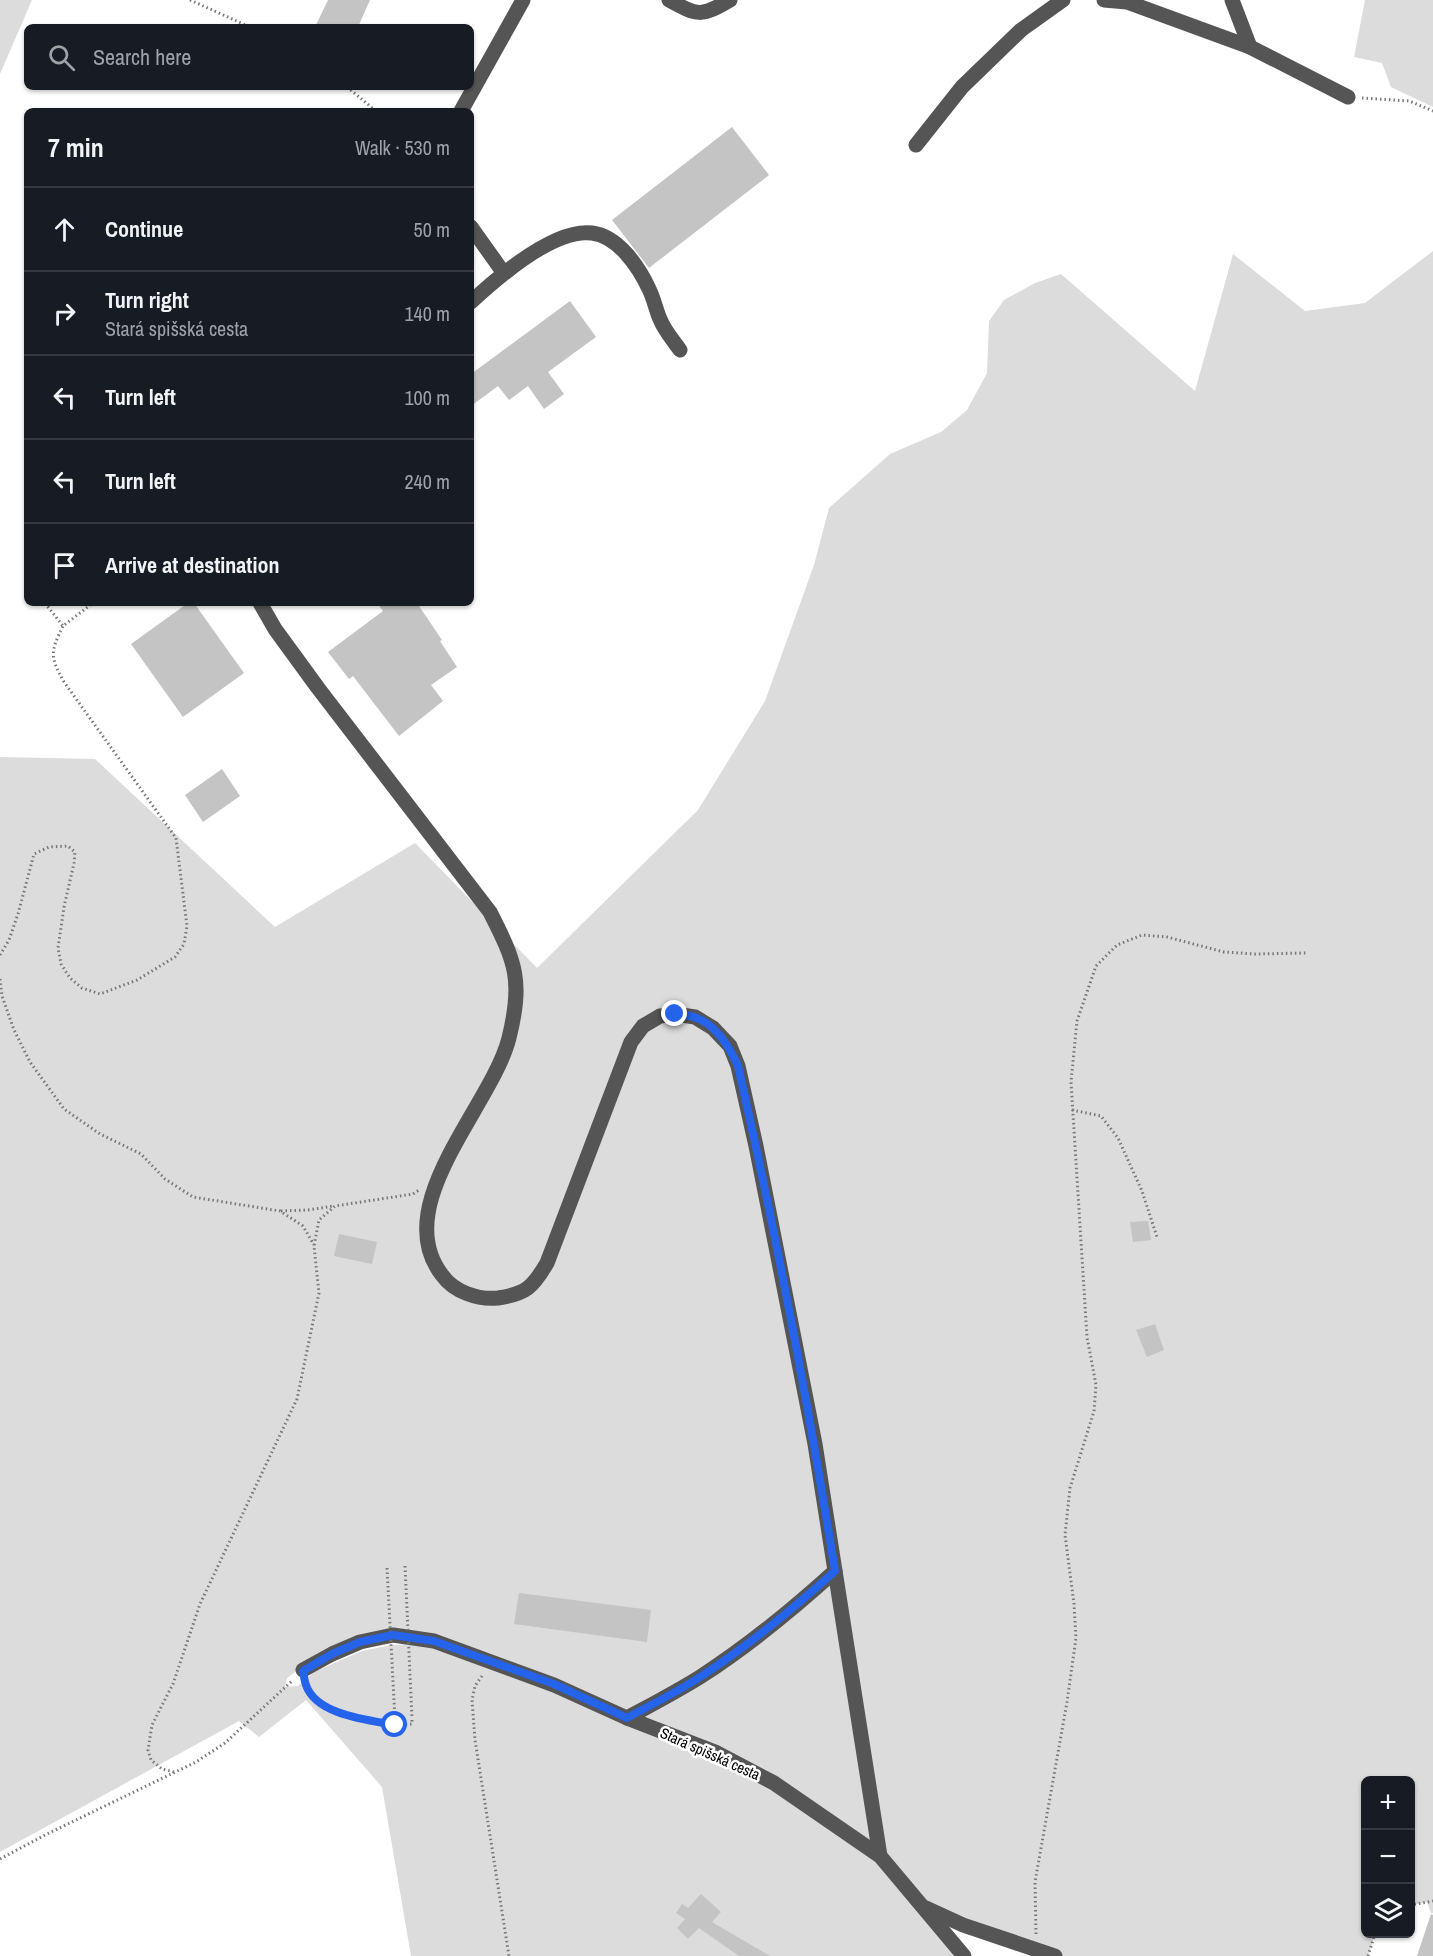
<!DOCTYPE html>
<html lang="en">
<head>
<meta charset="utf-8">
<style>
  :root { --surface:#171b24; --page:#20242c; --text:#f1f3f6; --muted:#9ea1a6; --line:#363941 }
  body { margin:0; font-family:"Archivo Narrow",sans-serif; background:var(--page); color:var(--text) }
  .controls { position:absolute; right:18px; bottom:18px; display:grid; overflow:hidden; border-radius:9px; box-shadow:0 2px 4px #0004 }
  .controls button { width:54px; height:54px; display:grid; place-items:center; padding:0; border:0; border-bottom:2px solid var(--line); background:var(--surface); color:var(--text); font:30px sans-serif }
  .stop { position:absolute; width:18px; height:18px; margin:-14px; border:4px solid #2563eb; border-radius:50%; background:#fff }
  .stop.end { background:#2563eb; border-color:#fff; box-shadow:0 2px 6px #0008 }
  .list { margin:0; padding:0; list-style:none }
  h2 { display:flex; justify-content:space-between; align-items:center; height:78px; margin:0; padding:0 24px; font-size:26px }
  h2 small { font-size:20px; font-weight:400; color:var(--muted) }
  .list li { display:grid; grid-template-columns:39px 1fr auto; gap:18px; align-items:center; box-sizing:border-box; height:84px; padding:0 24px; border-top:2px solid var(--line) }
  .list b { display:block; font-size:22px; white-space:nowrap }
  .list p { margin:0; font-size:20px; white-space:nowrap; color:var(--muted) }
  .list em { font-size:20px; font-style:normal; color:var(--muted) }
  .icon { flex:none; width:33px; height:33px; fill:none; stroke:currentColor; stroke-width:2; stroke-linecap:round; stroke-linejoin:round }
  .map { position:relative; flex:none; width:1433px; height:1956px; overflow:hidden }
  .search { position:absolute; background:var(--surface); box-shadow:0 2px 4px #0004; left:24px; top:24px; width:450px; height:66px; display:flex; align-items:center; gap:15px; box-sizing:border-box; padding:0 21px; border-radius:9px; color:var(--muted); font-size:22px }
  .panel { position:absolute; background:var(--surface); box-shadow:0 2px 4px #0004; left:24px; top:108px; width:450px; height:498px; border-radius:9px }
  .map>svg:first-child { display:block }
</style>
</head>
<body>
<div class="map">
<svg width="1433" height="1956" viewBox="0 0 1433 1956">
  <rect width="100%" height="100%" fill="#fff"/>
  <g fill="#dcdcdc" fill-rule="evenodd">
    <path d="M0,0H32L0,74Z"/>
    <path d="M1365,0H1433V107L1391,87L1382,63L1354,57Z"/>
    <path d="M1433,251V1913H1431L1427,1902L1411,1905L1410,1780H1366V1934H1375L1368,1956H1055L923,1907L965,1956H411L382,1787L306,1700L259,1737L239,1721L0,1852V757L95,759L275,927L415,843L537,968L698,810L765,701L814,565L829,508L890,454L941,432L967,410L987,373L989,321L1004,300L1035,283L1061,274L1195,391L1233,254L1305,311L1365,303ZM438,1636L414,1644L392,1645L362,1651L314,1672L298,1686L285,1687L287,1678L319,1654Z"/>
  </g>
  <g fill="#c4c4c4">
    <path d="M328,0H370L358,27H315Z"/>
    <path d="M732,127L769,175L649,268L612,220Z"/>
    <path d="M570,301L596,337L548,372L564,394L544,409L528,386L509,400L498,386L471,406V374Z"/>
    <path d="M188,603H194L244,673L183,717L131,644Z"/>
    <path d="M377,603H417L442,640L440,641L457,667L431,685L443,701L399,736L353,676L349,679L328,652L383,611Z"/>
    <path d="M222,769L240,796L203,822L185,795Z"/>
    <path d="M1148,1221L1151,1240L1133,1242L1130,1222Z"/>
    <path d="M339,1234L377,1242L372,1264L334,1256Z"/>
    <path d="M1155,1324L1164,1350L1147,1357L1136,1330Z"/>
    <path d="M519,1593L651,1610L647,1642L514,1624Z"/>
    <path d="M701,1894L721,1912L712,1922L770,1956H739L699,1928L688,1939L677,1928L685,1919L676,1913L682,1904L688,1908Z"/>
    <path d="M1431,1914L1433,1915V1956H1417Z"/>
  </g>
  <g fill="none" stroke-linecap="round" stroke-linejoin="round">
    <g stroke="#777" stroke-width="3" stroke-dasharray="1.5 3" stroke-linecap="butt">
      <path d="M190,0L250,27"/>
      <path d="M347,87L376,111"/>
      <path d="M1362,98L1409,101L1433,111"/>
      <path d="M45,603L63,626L93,603"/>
      <path d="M0,955L9,940L18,914L34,854L49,847L68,846L75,852L74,863L64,907L58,948L61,964L70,978L82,988L100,994L137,980L175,957L184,944L187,926L176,838L64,682C50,657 50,652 63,626"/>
      <path d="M0,979L2,996L14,1030L30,1062L64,1109L100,1134L141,1154L165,1179L193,1197L280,1211L303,1226L314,1245"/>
      <path d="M1072,1110L1101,1116L1118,1138L1142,1191L1157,1237"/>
      <path d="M281,1211L308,1210L334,1206"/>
      <path d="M482,1676L475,1686L472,1700L475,1740L509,1956"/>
      <path d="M306,1684C319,1716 381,1727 412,1724V1718"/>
      <path d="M174,1772L162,1769L151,1760L148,1750L152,1725L173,1684L200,1604L297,1399L319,1293L314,1246L319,1220L335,1206L413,1194L419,1190"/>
      <path d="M0,1859L45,1835L196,1762L225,1743L293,1680"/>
      <path d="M1410,1905L1433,1901"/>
      <path d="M1036,1934L1035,1882L1067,1702L1076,1638L1074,1604L1065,1535L1070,1488L1094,1411L1096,1385L1087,1337L1071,1082L1077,1021L1096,966L1117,945L1142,935L1167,937L1224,952L1255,954L1306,953"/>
      <path d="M1368,1956L1375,1934"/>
    </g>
    <g stroke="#555" stroke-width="15">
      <path d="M669,0C698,16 701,17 730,0"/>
      <path d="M1104,0L1127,2L1250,47L1232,0"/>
      <path d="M1250,47L1348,97"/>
      <path d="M461,111L523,0"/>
      <path d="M916,145L962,87L1021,30L1063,0"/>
      <path d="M471,227L503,272"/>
      <path d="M471,302C497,278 554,228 592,233C618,236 639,267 649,289C654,299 656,310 660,319C664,330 673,340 680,350"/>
      <path d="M260,603L275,629L318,688L490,912C516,963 523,981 509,1038C492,1106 388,1205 442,1275C454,1292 478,1300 498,1298C526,1294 533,1287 547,1263L631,1042L643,1026L660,1016L675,1014L695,1017L713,1028L730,1046L738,1066L756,1146L815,1444L880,1856"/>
      <path d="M303,1670L332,1654L360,1642L393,1635L434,1641L554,1685L627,1718L715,1752L774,1783L880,1856L964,1956"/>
      <path d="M627,1718C651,1705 676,1692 700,1677C748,1646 792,1610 835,1571"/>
      <path d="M926,1908L963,1925L1055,1956"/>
    </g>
    <g stroke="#777" stroke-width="3" stroke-dasharray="1.5 3" stroke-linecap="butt">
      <path d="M405,1566L412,1718"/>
      <path d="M387,1568L395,1719"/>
    </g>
  </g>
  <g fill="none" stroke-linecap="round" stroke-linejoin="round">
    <path stroke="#2563eb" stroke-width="8" d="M395,1725C368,1720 316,1715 306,1685C304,1680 304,1675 303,1671L332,1654L360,1642L393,1635L434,1641L554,1684L627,1718C651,1705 677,1692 700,1677C748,1646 792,1610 835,1571C808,1402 776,1233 738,1066C729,1046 716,1024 694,1017C689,1015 681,1015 675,1014"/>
  </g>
  <g text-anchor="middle" stroke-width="5" stroke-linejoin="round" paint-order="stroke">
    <g font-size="15" fill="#000" stroke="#fff">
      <text transform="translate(710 1754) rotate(24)" y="5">Stará spišská cesta</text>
    </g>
  </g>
</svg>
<div class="controls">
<button>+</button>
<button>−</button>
<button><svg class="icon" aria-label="layers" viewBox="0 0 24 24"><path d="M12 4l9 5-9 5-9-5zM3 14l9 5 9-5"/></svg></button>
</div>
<div class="stop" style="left:395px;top:1725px"></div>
<div class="stop end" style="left:675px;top:1014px"></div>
<div class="search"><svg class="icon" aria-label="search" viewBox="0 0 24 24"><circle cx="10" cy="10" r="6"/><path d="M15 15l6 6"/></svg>Search here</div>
<section class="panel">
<h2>7 min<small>Walk · 530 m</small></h2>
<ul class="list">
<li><svg class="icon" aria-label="ahead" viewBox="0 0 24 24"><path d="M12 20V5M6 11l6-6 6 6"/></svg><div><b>Continue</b></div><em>50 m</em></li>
<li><svg class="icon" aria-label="right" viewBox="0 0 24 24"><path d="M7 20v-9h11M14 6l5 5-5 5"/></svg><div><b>Turn right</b><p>Stará spišská cesta</p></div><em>140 m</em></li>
<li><svg class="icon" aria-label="left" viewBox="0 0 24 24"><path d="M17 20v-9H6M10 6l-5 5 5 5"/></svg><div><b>Turn left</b></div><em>100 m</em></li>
<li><svg class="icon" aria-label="left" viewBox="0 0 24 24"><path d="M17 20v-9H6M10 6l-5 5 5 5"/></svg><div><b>Turn left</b></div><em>240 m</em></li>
<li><svg class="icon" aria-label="arrive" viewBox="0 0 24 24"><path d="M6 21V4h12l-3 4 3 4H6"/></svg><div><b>Arrive at destination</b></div></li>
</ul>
</section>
</div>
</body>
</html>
